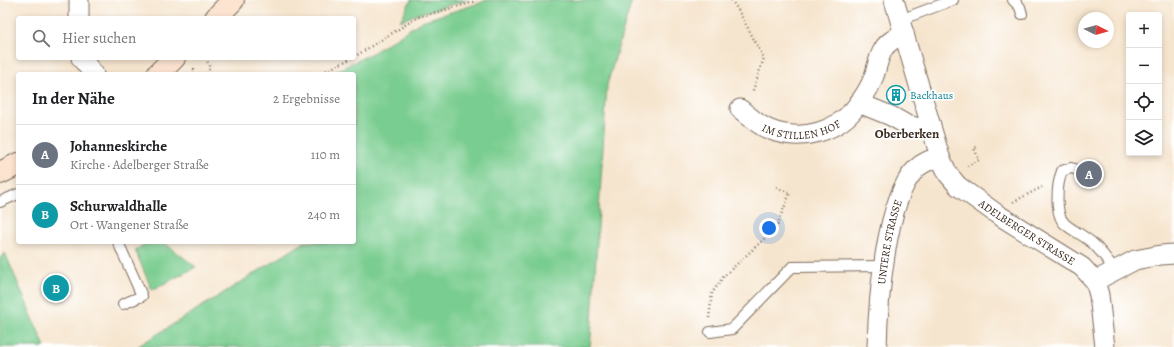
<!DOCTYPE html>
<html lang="de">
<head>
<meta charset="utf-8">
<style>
  :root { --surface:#fff; --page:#f2f2f2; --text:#202124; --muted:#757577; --line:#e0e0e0; --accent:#1a73e8 }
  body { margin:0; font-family:Alegreya,serif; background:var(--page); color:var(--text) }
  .controls { position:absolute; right:12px; top:12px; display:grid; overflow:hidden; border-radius:4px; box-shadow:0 2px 6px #0003 }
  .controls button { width:36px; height:36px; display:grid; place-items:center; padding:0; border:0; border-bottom:1px solid var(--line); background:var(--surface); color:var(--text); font:20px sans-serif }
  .compass { position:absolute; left:1078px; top:12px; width:36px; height:36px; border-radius:50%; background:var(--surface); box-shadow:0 2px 6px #0003; rotate:95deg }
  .you { position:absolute; left:769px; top:228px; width:14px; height:14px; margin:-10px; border:3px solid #fff; border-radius:50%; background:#1a73e8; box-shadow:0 0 0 6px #1a73e833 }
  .badge { display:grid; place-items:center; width:26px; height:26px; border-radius:50%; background:var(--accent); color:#fff; font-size:13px; font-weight:700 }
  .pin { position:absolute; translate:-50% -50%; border:2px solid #fff; box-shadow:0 1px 4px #0006 }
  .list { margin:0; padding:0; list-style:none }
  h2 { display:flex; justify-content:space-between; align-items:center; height:52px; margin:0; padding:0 16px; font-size:17px }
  h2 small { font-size:13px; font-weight:400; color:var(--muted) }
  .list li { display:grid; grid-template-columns:26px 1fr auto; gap:12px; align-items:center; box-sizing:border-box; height:60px; padding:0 16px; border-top:1px solid var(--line) }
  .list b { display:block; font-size:15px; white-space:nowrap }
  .list p { margin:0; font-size:13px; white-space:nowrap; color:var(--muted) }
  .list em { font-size:13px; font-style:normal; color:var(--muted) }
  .icon { flex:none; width:22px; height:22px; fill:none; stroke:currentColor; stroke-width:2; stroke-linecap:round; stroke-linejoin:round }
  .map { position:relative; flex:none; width:1174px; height:347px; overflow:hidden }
  .search { position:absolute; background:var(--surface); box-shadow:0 2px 6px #0003; left:16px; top:16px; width:340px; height:44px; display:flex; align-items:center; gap:10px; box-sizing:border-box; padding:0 14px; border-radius:4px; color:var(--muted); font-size:15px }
  .panel { position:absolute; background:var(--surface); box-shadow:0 2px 6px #0003; left:16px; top:72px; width:340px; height:172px; border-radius:4px }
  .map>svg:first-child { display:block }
</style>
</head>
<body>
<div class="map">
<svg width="1174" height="347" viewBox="0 0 1174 347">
  <rect width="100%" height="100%" fill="#fff"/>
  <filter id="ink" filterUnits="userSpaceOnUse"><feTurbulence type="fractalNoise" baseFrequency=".025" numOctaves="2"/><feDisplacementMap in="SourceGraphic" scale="8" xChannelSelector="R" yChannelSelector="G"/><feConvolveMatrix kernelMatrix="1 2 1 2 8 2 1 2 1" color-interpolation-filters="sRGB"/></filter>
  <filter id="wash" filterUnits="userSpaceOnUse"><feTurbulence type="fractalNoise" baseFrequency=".012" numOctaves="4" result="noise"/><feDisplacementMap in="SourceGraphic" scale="16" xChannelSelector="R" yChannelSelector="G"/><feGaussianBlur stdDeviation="0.9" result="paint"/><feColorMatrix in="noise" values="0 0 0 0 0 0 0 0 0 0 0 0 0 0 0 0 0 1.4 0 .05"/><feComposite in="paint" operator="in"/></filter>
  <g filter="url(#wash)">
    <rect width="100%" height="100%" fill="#f6e5ce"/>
    <g fill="#7acd90" stroke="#5a7c57">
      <path d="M411,0H468L417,14L400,21Z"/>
      <path d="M486,0H632L607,85L591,336L590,347H137L305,242H354V74H331L374,52L422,21L480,3Z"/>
      <path d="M150,242H163L196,267L152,290L135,250Z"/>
      <path d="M5,253L45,347H0V258Z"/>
    </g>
  </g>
  <g filter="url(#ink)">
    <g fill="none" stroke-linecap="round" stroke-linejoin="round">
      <defs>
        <g id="service">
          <path d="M1013,0L1020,7L1022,14"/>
          <path d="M900,20L953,0"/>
          <path d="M1078,170L1071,168L1062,171C1057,184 1054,214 1065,224C1073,231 1083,235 1091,242C1100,249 1107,260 1115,270"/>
          <path d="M0,202L18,194"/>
          <path d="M118,242L142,296L123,304"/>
          <path d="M710,332L732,329L792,267L883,266"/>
        </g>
        <g id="minor">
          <path id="s1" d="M894,0L940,157L948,174L958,186L997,214L1082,267L1095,281L1099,295L1105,347"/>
          <path d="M79,18V0"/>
          <path d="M81,58L94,74"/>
          <path d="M859,103L891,116L907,125L920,128L931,125"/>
          <path id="s2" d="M740,109C749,116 758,125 768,129C801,143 839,132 859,103C865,95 871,85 874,76C877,68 878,58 883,50C886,43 897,37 904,33"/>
          <path d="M1095,281L1135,260L1161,255L1174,254"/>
          <path id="s3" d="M877,347C878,305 885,199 916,169C923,162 930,160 940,157"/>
        </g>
        <g id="secondary">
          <path d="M216,18L233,0"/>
          <path d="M158,74L174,58"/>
          <path d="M0,173L18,164"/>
        </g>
      </defs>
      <use href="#service" stroke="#7c6b5c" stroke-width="12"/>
      <use href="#minor" stroke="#7c6b5c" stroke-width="21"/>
      <use href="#secondary" stroke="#7c6b5c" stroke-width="24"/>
      <g stroke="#7c6b5c" stroke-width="2.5" stroke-dasharray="1 3" stroke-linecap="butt">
        <path d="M731,0L737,8L764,58L752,93"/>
        <path d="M354,57L418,17L471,3L476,0"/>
        <path d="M206,58L210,68L207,74"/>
        <path d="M194,74V67"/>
        <path d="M319,74L352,58"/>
        <path d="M967,166L979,160L974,148L977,147"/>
        <path d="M1013,202L1042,187"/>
        <path d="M709,318L712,293L724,276L776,228L790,193L774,186"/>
      </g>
      <use href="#service" stroke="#fff" stroke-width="10"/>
      <use href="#minor" stroke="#fff" stroke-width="19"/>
      <use href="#secondary" stroke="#fde4d1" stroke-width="22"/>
    </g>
  </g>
  <defs>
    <symbol id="building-ring" viewBox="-11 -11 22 22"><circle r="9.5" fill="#fff" stroke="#0f9aa8" stroke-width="1.5"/><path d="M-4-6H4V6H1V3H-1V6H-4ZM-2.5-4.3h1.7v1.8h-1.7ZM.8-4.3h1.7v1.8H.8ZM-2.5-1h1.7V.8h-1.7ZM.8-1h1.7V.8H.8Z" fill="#0f9aa8"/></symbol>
  </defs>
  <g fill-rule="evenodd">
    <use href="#building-ring" x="885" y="84" width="22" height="22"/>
  </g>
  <g text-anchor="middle" stroke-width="3.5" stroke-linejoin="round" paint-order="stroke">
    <g font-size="11" fill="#0d838f" stroke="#fff" text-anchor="start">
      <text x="910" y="99">Backhaus</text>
    </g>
    <g font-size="11" fill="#3b2a1e" stroke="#fff">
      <text dy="4" stroke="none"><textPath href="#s2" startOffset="69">IM STILLEN HOF</textPath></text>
      <text dy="4" stroke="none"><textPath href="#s1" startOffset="281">ADELBERGER STRASSE</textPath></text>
      <text dy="4" stroke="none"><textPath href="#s3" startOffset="106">UNTERE STRASSE</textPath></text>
    </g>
    <g font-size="13" font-weight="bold" fill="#3b2a1e" stroke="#fff">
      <text x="907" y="138">Oberberken</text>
    </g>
  </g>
</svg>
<div class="controls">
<button>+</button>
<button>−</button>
<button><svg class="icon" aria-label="locate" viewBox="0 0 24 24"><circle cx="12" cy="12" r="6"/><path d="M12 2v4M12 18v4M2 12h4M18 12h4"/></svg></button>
<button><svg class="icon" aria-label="layers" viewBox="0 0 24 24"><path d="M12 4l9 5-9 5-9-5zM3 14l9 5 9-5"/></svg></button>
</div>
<svg class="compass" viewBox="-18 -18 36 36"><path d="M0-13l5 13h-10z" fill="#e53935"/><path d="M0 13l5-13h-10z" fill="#757577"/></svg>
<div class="you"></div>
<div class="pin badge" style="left:1089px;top:174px;background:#6b7280">A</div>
<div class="pin badge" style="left:56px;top:288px;background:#0f9aa8">B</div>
<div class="search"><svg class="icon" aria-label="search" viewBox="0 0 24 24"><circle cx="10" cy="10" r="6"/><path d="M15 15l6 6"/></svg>Hier suchen</div>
<section class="panel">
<h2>In der Nähe<small>2 Ergebnisse</small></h2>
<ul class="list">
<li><span class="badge" style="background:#6b7280">A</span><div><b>Johanneskirche</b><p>Kirche · Adelberger Straße</p></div><em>110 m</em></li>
<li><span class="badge" style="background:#0f9aa8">B</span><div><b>Schurwaldhalle</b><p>Ort · Wangener Straße</p></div><em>240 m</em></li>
</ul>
</section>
</div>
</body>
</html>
